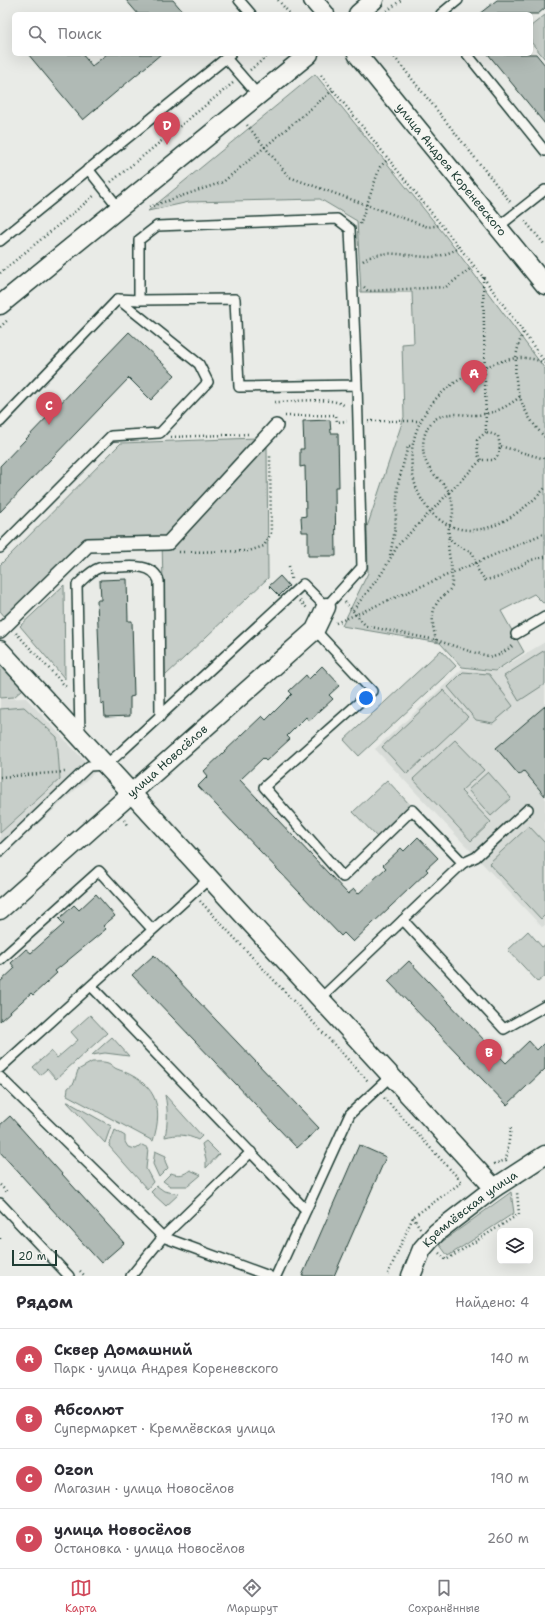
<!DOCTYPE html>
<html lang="ru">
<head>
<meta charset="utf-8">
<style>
  :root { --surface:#fff; --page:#f2f2f3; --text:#2b2b33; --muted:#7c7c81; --line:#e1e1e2; --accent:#d1495b }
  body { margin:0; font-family:"Shantell Sans",sans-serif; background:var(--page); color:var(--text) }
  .controls { position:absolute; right:12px; bottom:12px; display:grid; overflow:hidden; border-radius:6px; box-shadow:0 4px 16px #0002 }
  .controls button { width:36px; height:36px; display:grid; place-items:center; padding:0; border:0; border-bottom:1px solid var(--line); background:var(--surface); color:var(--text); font:20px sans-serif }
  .scale { position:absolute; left:12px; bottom:10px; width:45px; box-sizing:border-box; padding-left:4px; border:2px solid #1f3d34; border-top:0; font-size:11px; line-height:14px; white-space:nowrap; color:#1f3d34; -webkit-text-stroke:3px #f6f6f2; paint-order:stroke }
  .you { position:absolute; left:366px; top:698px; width:14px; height:14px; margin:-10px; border:3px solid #fff; border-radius:50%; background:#1a73e8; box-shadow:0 0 0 6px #1a73e833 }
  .badge { display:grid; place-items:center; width:26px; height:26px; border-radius:50%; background:var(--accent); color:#fff; font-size:13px; font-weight:700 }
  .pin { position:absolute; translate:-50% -33px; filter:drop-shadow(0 1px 2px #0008) }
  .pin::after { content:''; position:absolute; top:21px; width:14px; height:12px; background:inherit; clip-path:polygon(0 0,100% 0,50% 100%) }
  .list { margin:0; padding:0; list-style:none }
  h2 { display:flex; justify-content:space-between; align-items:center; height:52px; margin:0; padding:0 16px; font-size:17px }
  h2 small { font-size:13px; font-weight:400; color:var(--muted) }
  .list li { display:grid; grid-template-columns:26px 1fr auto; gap:12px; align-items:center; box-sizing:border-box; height:60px; padding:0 16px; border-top:1px solid var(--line) }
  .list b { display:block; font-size:15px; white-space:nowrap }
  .list p { margin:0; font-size:13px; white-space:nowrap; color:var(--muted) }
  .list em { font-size:13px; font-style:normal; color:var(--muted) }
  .icon { flex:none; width:22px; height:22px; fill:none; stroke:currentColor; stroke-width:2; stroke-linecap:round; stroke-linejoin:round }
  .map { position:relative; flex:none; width:545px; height:1276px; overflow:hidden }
  .search { position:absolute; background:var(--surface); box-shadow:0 4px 16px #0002; left:12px; right:12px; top:12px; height:44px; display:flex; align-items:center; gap:10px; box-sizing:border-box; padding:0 14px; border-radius:6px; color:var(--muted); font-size:15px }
  .sheet { height:292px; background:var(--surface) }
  nav { display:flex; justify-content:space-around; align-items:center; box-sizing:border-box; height:56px; border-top:1px solid var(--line); background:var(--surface); font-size:11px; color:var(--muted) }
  nav a { display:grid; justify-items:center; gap:2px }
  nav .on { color:var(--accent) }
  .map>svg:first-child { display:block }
</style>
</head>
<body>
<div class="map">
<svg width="545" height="1276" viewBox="0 0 545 1276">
  <rect width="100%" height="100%" fill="#e9ebe7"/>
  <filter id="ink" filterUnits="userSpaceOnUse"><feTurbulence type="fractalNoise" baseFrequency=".025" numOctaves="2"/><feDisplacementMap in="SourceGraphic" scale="8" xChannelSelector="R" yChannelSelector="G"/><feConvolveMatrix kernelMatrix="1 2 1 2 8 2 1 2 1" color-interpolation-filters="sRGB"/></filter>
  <g filter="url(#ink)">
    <g fill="#d8dcd8">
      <path d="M545,642V925L542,927L375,749L462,669L495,672Z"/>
      <path d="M26,698L95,772L0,859V699Z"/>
    </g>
    <g fill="#c7cec9" stroke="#73867e">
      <path d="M545,15V59L531,42V26Z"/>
      <path d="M315,74L444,234L545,369V602L543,603L534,594L501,611L524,652L495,671L462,667L440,643L342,626L368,573L367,527L404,417L402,344L414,343L412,292H361L357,221L320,199L189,202L148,211Z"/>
      <path d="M256,438L267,447L268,578L165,676L162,539L86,542L6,618L0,611V565L121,443Z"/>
      <path d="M64,585L65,679L20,626Z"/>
      <path d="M441,650L456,666L359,756L344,740Z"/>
      <path d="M545,650V684L519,701L504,676Z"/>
      <path d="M0,663L23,689L14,697L0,698Z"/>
      <path d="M463,672L489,674L513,706L493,723L476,720L448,687Z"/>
      <path d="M443,690L468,717L407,774L382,747Z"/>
      <path d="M24,707L57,737L60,779L0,833V709Z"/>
      <path d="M455,740L484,770L461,791L491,822L471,841L413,779Z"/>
      <path d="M488,772L511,798L491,816L468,790Z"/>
      <path d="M387,780L411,806L378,838L353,812Z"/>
      <path d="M529,826L545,843V915L541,919L489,863Z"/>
      <path d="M528,931L542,947L545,945V976L538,982L508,950Z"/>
      <path d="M90,1015L107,1033L56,1079L47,1069L40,1075L33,1067L51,1051L57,1058L78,1040L71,1032Z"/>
      <path d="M112,1037L129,1056L105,1053L92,1055Z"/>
      <path d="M92,1062C98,1062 105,1061 110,1064C113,1066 114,1068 117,1069C154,1082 165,1104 153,1141L67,1095L68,1088L74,1083L78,1070Z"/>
      <path d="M165,1095L202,1136L198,1140C186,1134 177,1134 165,1137C168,1122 168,1110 165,1095Z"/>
      <path d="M68,1102L111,1126L105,1143L67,1102Z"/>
      <path d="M115,1130L125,1136V1142L128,1147L136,1149L142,1145L148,1148L146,1169L153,1182L147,1189L109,1146Z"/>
      <path d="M206,1141L219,1154L206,1168V1159L202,1144Z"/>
      <path d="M155,1151L166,1156L165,1161L168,1168L159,1177L153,1164Z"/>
      <path d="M190,1170L201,1175L188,1186H170L163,1181L171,1173C179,1176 184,1175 190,1170Z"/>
      <path d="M157,1186L164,1191L179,1194L166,1206L151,1192Z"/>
      <path d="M511,1192L514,1213L448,1256L439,1244Z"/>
    </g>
    <g fill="#b0bab5" stroke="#1f3d34">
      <path d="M126,0H173L185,14H138Z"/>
      <path d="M497,0H545V8L538,14H479Z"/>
      <path d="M28,54H82L92,66L107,54H161L83,120Z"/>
      <path d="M488,54H536L545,65V124Z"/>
      <path d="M129,332L175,375L151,400L129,378L0,512V466Z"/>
      <path d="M330,420L331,433H338L339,487H335L336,556H308V532H302L301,517L306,516L305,466L300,467V449H304L303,421Z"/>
      <path d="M280,576L289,586L279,596L269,586Z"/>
      <path d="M127,579L128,621H132L134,696L130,697V716L105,717L104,703L101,704L97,600H101L100,580Z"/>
      <path d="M322,666L340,685L329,695L333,699L309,721L306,717L287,736L290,739L266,761L263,758L240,780L348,894L354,889L358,894L386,868L383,865L401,848L404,851L418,837L438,858L426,869L428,871L353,942L344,933L341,936L198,786L208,776L204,771L262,716L266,720L292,694L289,691L306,675L309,679Z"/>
      <path d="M545,706V796L524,771L519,775L496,748Z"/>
      <path d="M96,894L115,916L103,926L106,929L55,971L57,973L33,995L31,993L0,1021V982L15,968L11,963L26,949L31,953L64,924L59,919L74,905L79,910Z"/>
      <path d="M154,955L319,1128L297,1148L132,975Z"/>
      <path d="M409,961L506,1063L529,1041L537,1050L545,1042V1069L507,1105L388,981Z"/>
      <path d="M10,1116L124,1243L101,1263L0,1152V1125Z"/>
      <path d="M359,1145L386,1157L334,1276H302Z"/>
    </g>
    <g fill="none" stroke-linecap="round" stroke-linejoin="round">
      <defs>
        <g id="service">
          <path d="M239,0L251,14"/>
          <path d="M441,14L458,0"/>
          <path d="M467,54L545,151"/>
          <path d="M226,58L258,95"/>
          <path d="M88,169L119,208"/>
          <path d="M498,227L545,190"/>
          <path d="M0,241L231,54"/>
          <path d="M0,422L118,299L139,300"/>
          <path d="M0,548L111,436L160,433L208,382L199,364L118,299"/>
          <path d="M315,630L372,691L264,787L343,877L412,810L463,863L403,920"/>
          <path d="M516,634L545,617"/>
          <path d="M80,736L77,585C84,579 90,571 99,568C105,566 112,567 118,567C132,566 154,564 159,581L160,717"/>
          <path d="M0,851L89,766L106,765L122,751L303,584L326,607L362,567L357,385L350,229L337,219L157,226L139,240V300L235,299L239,387L357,385"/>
          <path d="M463,863L476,857L528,809"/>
          <path d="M0,960L99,871L152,929"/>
          <path d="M91,986L306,1210"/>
          <path d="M320,999L403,920L504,1029L545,1006"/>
          <path d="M0,1068L210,878"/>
          <path d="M0,1077L163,1237L269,1276"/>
          <path d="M0,1203L69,1276"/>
          <path d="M131,1276L163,1237L251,1152"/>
          <path d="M276,1276L350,1114L391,1076"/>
        </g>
        <path id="pedestrian" d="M0,631L88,545L168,543L276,426"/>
        <g id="minor">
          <path d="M313,0L325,14"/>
          <path d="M358,14L374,0"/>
          <path id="s1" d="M357,54L545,285"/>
          <path d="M0,305L309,54"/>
          <path d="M0,650L494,1188"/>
          <path id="s2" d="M0,910L315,630L326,607"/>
          <path id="s3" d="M411,1276L422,1249L437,1232L494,1188L545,1155"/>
        </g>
      </defs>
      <use href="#service" stroke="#1f3d34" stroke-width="12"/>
      <use href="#pedestrian" stroke="#1f3d34" stroke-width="16"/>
      <use href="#minor" stroke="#1f3d34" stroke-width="21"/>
      <g stroke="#1f3d34" stroke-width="2.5" stroke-dasharray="1 3" stroke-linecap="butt">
        <path d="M278,0L290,14"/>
        <path d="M387,11L401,0"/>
        <path d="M392,54L511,203"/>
        <path d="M250,70L270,54"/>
        <path d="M321,75L483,277L545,362"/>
        <path d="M247,125L289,177L428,227L441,225"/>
        <path d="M111,182L233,83"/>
        <path d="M149,207L223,182L333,90"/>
        <path d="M525,221L545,245"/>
        <path d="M360,224L380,167L388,159"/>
        <path d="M363,261C382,247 408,257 430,257C441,257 450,252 460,248"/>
        <path d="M0,273L95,195"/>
        <path d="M483,277L486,432L498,436L500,446"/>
        <path d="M364,287L368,291L446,287L474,266"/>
        <path d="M0,327L9,319"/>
        <path d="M523,333C507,369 517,410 545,437"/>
        <path d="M545,363C519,352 500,361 476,371C356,424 423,583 518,512C528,505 537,497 545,488"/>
        <path d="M520,397C509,405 498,412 484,414C471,417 458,412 445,415C424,419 419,446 426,462C431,475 446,483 450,494C452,499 453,506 453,512C452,522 443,534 454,543C459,547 467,550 473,553L478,570L485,580L500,577L531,560L545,557"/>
        <path d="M275,402C291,402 334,396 345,406"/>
        <path d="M285,416L336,415L337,422L347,421"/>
        <path d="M368,421H420"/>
        <path d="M171,437L250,434"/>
        <path d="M481,460L478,455L477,440L486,432"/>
        <path d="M179,552L249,551L264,546L271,533L270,453"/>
        <path d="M390,555L395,530L398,484L408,446H412"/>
        <path d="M289,566L291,579"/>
        <path d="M300,601L308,609"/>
        <path d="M345,602L366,626L436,640L472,652L493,657L499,655L514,645"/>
        <path d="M353,610L382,573L398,545L481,460H494L499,454L500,446L545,459"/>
        <path d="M336,623L545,533"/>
        <path d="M16,633L67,688"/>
        <path d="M436,640C433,628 430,614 437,603C441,595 452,593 452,582C453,566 446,551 449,536"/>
        <path d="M0,777L65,772"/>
        <path d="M124,820L127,825"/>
        <path d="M200,901L368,1081"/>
        <path d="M384,1098L462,1182L413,1217L387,1276"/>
        <path d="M494,1164L506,1160L511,1127"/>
        <path d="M0,1185L7,1192"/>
        <path d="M413,1217L420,1228"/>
        <path d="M0,1238V1240"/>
        <path d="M439,1253L446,1260L519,1214L517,1192"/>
        <path d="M80,1271L85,1276"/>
      </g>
      <use href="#service" stroke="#f6f6f2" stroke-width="9"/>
      <use href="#pedestrian" stroke="#f6f6f2" stroke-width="13"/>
      <use href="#minor" stroke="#f6f6f2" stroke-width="18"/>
    </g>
  </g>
  <g text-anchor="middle" stroke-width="3" stroke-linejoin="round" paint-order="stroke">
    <g font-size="12" fill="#1f3d34" stroke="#f6f6f2">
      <text dy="4" stroke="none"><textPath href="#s1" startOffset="149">улица Андрея Кореневского</textPath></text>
      <text dy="4" stroke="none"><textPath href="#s2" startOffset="224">улица Новосёлов</textPath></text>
      <text dy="4" stroke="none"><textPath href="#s3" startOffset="92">Кремлёвская улица</textPath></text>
    </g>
  </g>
</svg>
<div class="controls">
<button><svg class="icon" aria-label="layers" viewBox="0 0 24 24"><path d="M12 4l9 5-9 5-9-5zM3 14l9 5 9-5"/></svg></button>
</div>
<div class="scale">20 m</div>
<div class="you"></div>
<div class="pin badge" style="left:474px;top:393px">A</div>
<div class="pin badge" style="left:489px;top:1072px">B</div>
<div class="pin badge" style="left:49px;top:425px">C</div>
<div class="pin badge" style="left:167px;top:145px">D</div>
<div class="search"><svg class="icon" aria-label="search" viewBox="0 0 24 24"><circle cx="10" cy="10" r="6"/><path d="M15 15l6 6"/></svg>Поиск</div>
</div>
<section class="sheet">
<h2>Рядом<small>Найдено: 4</small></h2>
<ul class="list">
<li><span class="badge">A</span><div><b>Сквер Домашний</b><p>Парк · улица Андрея Кореневского</p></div><em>140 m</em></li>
<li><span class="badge">B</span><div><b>Абсолют</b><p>Супермаркет · Кремлёвская улица</p></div><em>170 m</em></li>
<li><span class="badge">C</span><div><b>Ozon</b><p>Магазин · улица Новосёлов</p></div><em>190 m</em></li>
<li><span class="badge">D</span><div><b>улица Новосёлов</b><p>Остановка · улица Новосёлов</p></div><em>260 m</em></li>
</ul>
</section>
<nav>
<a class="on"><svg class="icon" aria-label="map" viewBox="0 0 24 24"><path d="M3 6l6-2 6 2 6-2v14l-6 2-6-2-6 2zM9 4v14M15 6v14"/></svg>Карта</a>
<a><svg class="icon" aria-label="directions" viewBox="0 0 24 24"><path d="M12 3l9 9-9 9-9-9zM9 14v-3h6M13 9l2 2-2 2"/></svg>Маршрут</a>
<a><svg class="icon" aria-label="saved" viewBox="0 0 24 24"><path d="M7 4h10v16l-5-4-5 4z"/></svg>Сохранённые</a>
</nav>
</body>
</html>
